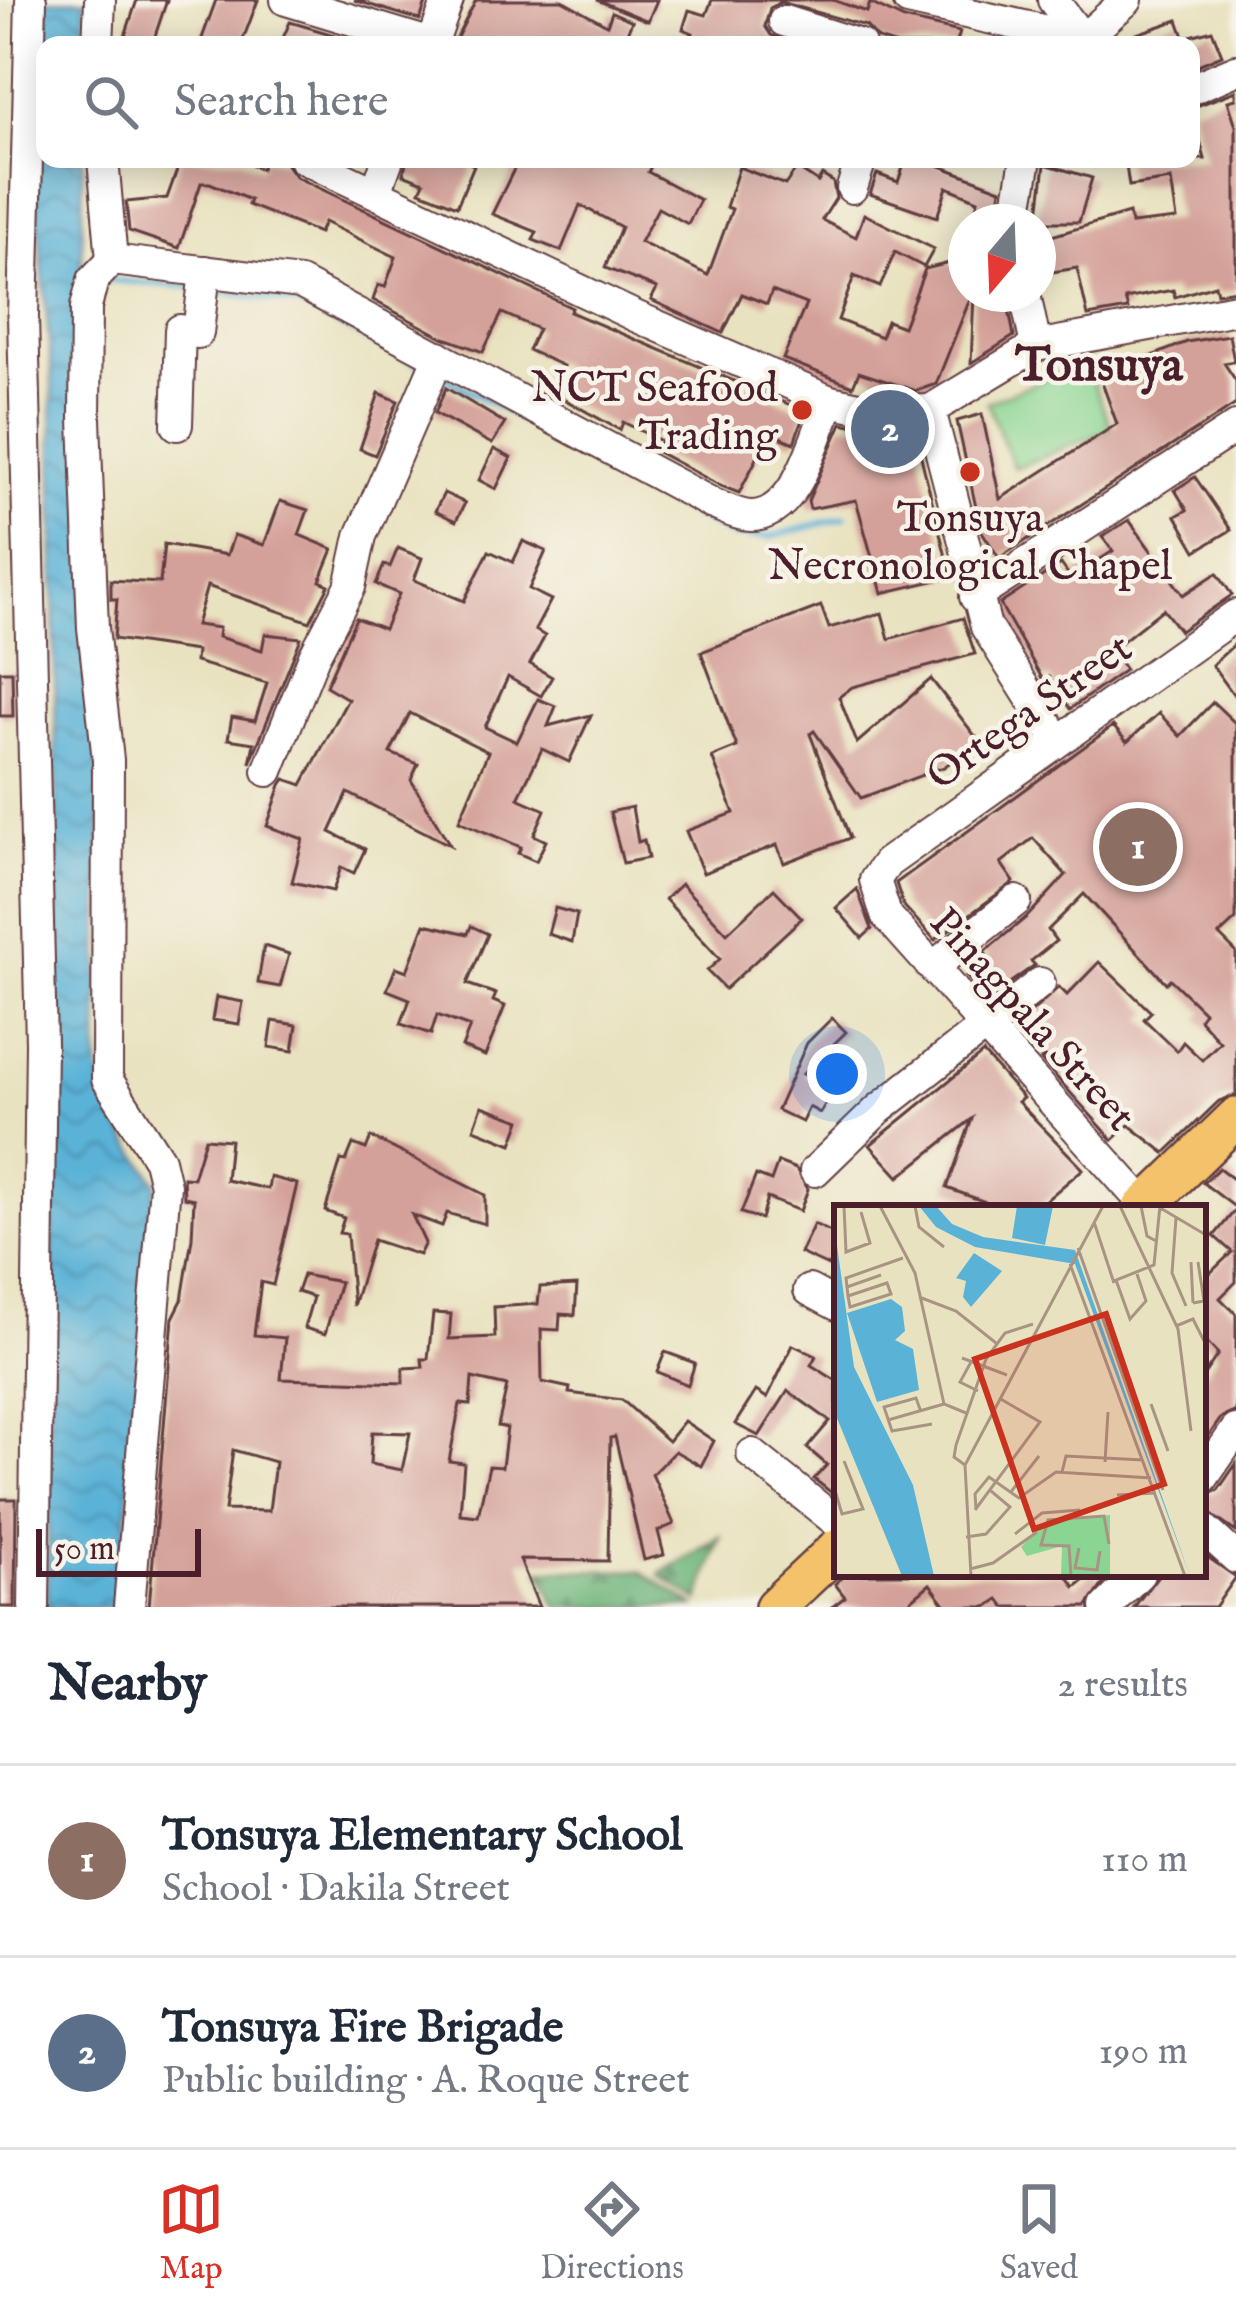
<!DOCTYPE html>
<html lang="en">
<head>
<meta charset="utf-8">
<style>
  :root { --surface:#fff; --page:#f2f2f3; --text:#1f2937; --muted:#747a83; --line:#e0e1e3; --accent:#d93025 }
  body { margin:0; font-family:"IM FELL English",serif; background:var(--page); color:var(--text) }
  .compass { position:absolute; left:948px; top:204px; width:108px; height:108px; border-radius:50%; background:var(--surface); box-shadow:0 6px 30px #0003; rotate:199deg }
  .scale { position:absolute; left:36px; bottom:30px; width:165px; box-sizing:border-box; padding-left:12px; border:6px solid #4a1f2b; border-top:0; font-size:33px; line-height:42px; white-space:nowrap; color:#4a1f2b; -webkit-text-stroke:9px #f7f3e8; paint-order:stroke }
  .you { position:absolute; left:837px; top:1074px; width:42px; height:42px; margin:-30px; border:9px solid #fff; border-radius:50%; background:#1a73e8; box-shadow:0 0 0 18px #1a73e833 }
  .badge { display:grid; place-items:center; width:78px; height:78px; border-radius:50%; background:var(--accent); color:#fff; font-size:39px; font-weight:700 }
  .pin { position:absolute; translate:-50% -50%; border:6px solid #fff; box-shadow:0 3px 12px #0006 }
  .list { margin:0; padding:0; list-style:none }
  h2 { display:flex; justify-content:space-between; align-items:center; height:156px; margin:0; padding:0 48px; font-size:51px }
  h2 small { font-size:39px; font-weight:400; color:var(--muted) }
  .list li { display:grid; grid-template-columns:78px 1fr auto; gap:36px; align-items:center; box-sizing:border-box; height:192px; padding:0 48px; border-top:3px solid var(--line) }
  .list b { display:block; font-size:45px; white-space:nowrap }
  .list p { margin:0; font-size:39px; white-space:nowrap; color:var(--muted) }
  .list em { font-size:39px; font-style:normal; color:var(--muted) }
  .icon { flex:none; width:66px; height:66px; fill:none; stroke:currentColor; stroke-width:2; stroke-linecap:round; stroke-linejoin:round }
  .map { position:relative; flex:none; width:1236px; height:1607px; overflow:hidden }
  .search { position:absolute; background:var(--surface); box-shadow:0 6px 30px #0003; left:36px; right:36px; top:36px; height:132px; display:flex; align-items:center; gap:30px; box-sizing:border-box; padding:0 42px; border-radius:24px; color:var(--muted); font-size:45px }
  .sheet { height:540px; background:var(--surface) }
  nav { display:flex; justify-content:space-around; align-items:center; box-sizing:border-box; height:168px; border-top:3px solid var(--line); background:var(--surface); font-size:33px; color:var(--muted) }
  nav a { display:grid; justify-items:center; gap:6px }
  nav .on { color:var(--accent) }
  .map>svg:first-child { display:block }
</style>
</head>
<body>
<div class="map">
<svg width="1236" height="1607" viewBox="0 0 1236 1607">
  <defs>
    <pattern id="forest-firs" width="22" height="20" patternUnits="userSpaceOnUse" patternTransform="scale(3)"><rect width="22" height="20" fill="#6fb67c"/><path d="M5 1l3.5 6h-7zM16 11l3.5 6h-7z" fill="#5d9366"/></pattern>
    <pattern id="water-waves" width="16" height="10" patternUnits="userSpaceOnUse" patternTransform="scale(3)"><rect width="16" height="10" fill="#5ab2d7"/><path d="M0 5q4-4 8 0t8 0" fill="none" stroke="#4c90af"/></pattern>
  </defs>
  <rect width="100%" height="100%" fill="#f7f3e8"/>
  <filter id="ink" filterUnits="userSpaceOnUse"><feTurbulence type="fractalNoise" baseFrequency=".00833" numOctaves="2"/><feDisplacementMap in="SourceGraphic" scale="24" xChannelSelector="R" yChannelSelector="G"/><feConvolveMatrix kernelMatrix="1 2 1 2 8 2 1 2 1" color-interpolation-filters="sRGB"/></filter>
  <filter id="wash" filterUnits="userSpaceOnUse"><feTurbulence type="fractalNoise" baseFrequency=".004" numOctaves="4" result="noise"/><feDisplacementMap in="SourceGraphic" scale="48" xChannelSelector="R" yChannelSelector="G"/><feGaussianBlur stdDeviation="2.7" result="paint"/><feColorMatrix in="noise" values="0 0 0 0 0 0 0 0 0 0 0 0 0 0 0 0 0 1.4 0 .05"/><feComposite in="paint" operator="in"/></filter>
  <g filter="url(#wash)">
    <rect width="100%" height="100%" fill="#e9e2c0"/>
    <g fill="url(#forest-firs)" stroke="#5c6a54" stroke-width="3">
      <path d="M720,1537L699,1601L660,1575V1574Z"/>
      <path d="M540,1570L641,1571L695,1606L557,1607Z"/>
    </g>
    <path fill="#8ad592" stroke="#6a7a5e" stroke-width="3" d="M1085,363L1112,429L1014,468L987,402Z"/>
    <path fill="url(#water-waves)" stroke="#526881" stroke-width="3" d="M41,0H85V45H45V159H83L81,320L102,761L98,1069L116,1122L156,1182L119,1607H47L57,895L52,376L36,199Z"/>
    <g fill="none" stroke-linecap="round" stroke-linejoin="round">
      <g stroke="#5ab2d7" stroke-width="6">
        <path d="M106,280L192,287"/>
        <path d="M216,291L298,304L422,366"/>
        <path d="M444,377L733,536L771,537L845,517"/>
      </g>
    </g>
    <g id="blocks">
      <g fill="#d4a19a" fill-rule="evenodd">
        <path d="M137,0H167L152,45H122Z"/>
        <path d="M216,0H258L241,45L201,41Z"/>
        <path d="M354,0H427L420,20Z"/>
        <path d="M476,0H562L607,25L612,12L632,21L622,45H453Z"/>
        <path d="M597,0H657L648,21Z"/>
        <path d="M712,0H833L867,12L870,3L904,19L960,32L956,45H897L878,39L866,26L781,2L770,8L765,26L771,35L793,45H688L693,33L683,29L689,10L706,15Z"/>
        <path d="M1178,20L1187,45H1114L1113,42Z"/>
        <path d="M290,22L368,45H280Z"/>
        <path d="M1212,30L1222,55L1191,68V36Z"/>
        <path d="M1236,91V99L1228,101L1236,126V290L1217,293L1215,285L1175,297L1173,290L1125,299L1128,309L1088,316L1077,268L1040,274L1038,240L1129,213L1131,224L1177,219L1171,180L1129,186L1125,159H1205L1191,108Z"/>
        <path d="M181,159H239L261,169L265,159L285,162L296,177L572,308L570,312L805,411L794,443L770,433L739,493L721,486L656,451L661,441L623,422L620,430L551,392L563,366L528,350L538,329L502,313L483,352L442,337L373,300L378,285L385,287L396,257L324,222L319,233L248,205L250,200L210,183H201L179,248L129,231L126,202L167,198Z"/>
        <path d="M407,159H460L474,165L457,206L420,191L424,182L403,174Z"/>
        <path d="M519,159H655L648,172L700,200L688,224L658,208L640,242L708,275L732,209L726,207L739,167L785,185L797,168L818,182L822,175L833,182L836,198L822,220L856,237L864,214L934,249L924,267L895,252L880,287L854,276L838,320L881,337L887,321L903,327L925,269L966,259V294H972L936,384L916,391L859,372L853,386L783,359L806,304L772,291L767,304L742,294L723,333L651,300L657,288L605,268L621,227L580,205L561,251L533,240L537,232L492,214Z"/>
        <path d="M906,159H922L1001,189L996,222H973L978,200L947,187L937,217L870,194L877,174L898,182Z"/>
        <path d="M1045,164L1092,178L1079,222H1038Z"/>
        <path d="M974,294H1006L1014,336L971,363Z"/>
        <path d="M1229,335L1234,361L1224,363L1236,381V404L999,558L981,530L957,421L982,414L1000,499L1117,424L1100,377L1187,342Z"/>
        <path d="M446,388L505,423L492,444L435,413Z"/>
        <path d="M379,393L398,401L375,455L360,449Z"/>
        <path d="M842,423L872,430L866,450L917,441L951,577L882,593L856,500L810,509L808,501Z"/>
        <path d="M494,449L511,458L496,489L479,480Z"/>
        <path d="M1195,477L1231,530L1196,551L1176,516L1187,510L1175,490Z"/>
        <path d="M444,493L465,503L456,521L435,511Z"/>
        <path d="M280,501L308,510L299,535L333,549L320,581L329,585L310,622L207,586L196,625L219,628L218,637L262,650L265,634L301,638L250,763L254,743L228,739L232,717L255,721L267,683L195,662L196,651L114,639L117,599H111V580L160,583L164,544L227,555L234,535L264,545Z"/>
        <path d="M1129,520L1183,595L1217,573L1232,595L1180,631L1163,609L1115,647L1113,653L1125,670L1070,709L1049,677L1043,680L1000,604L1061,564L1071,578L1113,551L1102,537Z"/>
        <path d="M523,541L546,551L529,589L551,600L535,630L545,636L530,664L552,677L541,696L508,677L485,727L517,742L538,699L556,706L548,726L591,715L569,762L542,749L518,798L545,810L534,835L546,841L536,861L518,853L521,847L459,821L488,752L410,713L390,753L418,764L411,780L450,845L348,793L330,832L365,849L354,873L341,867L333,891L292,882L303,839L267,826L281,785L285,779L302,785L348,699L326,686L356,618L384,629L399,594L376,584L384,565L390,567L398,548L422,558L414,580L464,601L489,551L513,562Z"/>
        <path d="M821,606L829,628L882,613L889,639L963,618L975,654L852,687L839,697L857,743L931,679L979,741L944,767L861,798L814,731L810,734L850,838L784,863L777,845L703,873L686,831L734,813L712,757L737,747L701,652Z"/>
        <path d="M1236,643V698L1212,665Z"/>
        <path d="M0,671H12L13,716H0Z"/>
        <path d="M1213,702L1236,724V919L1219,935L1236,952V1095L1219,1101L1165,1153L1129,1125L1113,1140L1041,1060L1045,1057L1023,1030L1018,1034L1014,1028L1059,987L1067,995L1099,962L1151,1012L1144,1019L1177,1051L1183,1042L1202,1060L1220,1042L1199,1019L1204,1012L1170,979L1166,983L1084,894L1048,930L1056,941L1031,961L1035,965L987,999L966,976L989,958L984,952L1028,916L1066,875L1033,838L1001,863L1014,882L935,940L903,905L896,883L1113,726L1127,742L1159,713L1180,736Z"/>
        <path d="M632,807L638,842L644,840L648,858L623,863L610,812Z"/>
        <path d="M681,884L727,933L774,889L802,918L725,989L707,971L720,959L665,899Z"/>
        <path d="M857,889L872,929L862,938L836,908Z"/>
        <path d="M555,908L577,914L572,942L548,934Z"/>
        <path d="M425,924L468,934L471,926L488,934L467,984L496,994L493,1001L505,1006L485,1056L462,1047L470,1027L437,1015L431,1034L401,1024L410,999L387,990L396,967L407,971Z"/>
        <path d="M264,946L289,954L280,987L258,983Z"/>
        <path d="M216,997L243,1002L239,1024L212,1020Z"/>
        <path d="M832,1018L846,1032L803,1074L833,1091L820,1113L809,1107L802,1122L777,1110L807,1043Z"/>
        <path d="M273,1021L297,1025L293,1051L269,1047Z"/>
        <path d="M983,1053L1023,1098L1018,1102L1083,1169L1037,1208H1002L947,1188L972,1119L899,1177L870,1145Z"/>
        <path d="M482,1106L521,1120L512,1144L474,1129Z"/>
        <path d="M371,1137L485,1195V1224L447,1213L442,1226L412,1215L425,1243L419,1255L373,1240L353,1306L347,1234L339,1233L344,1218L325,1211L341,1160L346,1161L353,1144L366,1149Z"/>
        <path d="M205,1138L230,1140L226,1180L268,1189L270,1177L297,1184L273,1285L261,1282L254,1335L285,1338L281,1379L403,1383V1368L423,1367L422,1359H428L433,1313L451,1314L449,1339L495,1337L494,1307L538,1304L540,1287L577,1285L575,1315L560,1314L559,1330L541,1329L542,1382L570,1388L569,1393L622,1400L668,1441L684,1421L714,1441L701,1466L675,1451L652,1474L674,1524L658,1531L664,1555L644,1560L615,1437L610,1438L608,1561L520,1560L539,1607H149L173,1318L182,1300L192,1238L194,1199L184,1197L183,1177L193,1178ZM472,1378L507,1386L498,1426L507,1428L502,1467L489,1466L478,1516L460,1514L464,1463L449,1461L460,1404L470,1405ZM372,1432L410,1433L402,1470L370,1464ZM233,1450L275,1462L269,1511L225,1510Z"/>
        <path d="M778,1162L796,1169L808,1189L800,1211L767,1198L761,1219L741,1213L756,1175L771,1181Z"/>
        <path d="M1219,1168L1236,1181V1208L1203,1183Z"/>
        <path d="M1236,1209V1282L1220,1298L1236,1314V1411L1221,1418L1203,1444V1376L1218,1354L1203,1338V1280L1232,1252L1214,1236Z"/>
        <path d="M814,1224L837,1235V1270L800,1253Z"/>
        <path d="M303,1275L340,1282L325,1334L304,1328L313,1297L297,1292Z"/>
        <path d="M793,1345L816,1356L811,1365L837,1381V1497L814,1479L827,1465L807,1448L830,1421L788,1391L759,1436L735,1424L756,1391L767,1398Z"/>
        <path d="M665,1352L695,1363L688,1385L657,1372Z"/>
        <path d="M1236,1464V1532L1203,1509V1497L1218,1490Z"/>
        <path d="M0,1499H16L15,1607H0Z"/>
        <path d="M1203,1554L1236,1577L1215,1607H1134L1159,1574H1203Z"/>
        <path d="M845,1574H1066L1075,1587L1092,1574L1105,1581L1087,1607H1005L999,1599L987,1607H947L930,1584L903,1607H832L845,1597L835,1584Z"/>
      </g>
    </g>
  </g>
  <g filter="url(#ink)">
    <use href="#blocks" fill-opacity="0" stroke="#623c41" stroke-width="3"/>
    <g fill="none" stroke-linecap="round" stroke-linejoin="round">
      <defs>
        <g id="minor">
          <path d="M31,0L23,316L41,1043L34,1607"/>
          <path d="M286,0L432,44"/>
          <path d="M908,0L1051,32L1090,33L1127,0"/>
          <path d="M1053,0L1077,32"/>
          <path d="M784,21L860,45"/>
          <path d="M98,45L100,0"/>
          <path d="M432,45L448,0"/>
          <path d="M1191,89L1236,70"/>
          <path d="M103,159L112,260"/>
          <path d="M304,159L635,316L830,401L878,411L930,410L1036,346L1236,309"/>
          <path d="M852,188L861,159"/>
          <path d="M377,189L388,159"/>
          <path d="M1015,222L1026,159"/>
          <path d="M112,260L93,280L86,307L85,419L93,628L108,760L107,1079L159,1160L165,1185L129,1607"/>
          <path d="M112,260L300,283L713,504C724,508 739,516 751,516C798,516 815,435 830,401"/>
          <path d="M1025,294L1036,346"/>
          <path d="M930,410L986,627L1056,738"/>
          <path d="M177,425L180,330L198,333L205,271"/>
          <path d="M975,597L1236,427"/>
          <path d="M268,771L314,656L350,587L361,536L439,356"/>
          <path d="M933,967L1016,901"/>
          <path d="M815,1171L879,1109L1040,983"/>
          <path d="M1145,1205L886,915L875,880L887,863L1236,615"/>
          <path d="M809,1290L837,1305"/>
          <path d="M752,1454L837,1522"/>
          <path d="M1203,1478L1236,1430"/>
          <path d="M1203,1528L1236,1558"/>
          <path d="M1106,1607L1139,1574"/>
        </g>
        <g id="major">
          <path d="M1143,1208L1236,1118"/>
          <path d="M775,1607L837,1549"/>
        </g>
      </defs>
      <use href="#minor" stroke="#623c41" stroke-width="34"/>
      <use href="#major" stroke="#623c41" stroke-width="44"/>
      <use href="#minor" stroke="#fff" stroke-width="30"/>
      <use href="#major" stroke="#f3c26a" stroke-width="39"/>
    </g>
  </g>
  <g fill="#c8321e" stroke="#f7f3e8" stroke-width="4.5">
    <circle cx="802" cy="410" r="12"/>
    <circle cx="970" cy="472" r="12"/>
  </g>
  <g text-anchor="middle" stroke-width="9" stroke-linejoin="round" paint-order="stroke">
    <g font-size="42" fill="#4a1f2b" stroke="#f7f3e8" text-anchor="end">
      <text x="778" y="401">NCT Seafood<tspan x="778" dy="48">Trading</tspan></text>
      <text x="970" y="531" text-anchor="middle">Tonsuya<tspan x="970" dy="48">Necronological Chapel</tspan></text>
    </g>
    <g font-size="42" fill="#4a1f2b" stroke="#f7f3e8">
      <text transform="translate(1028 710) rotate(-35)" y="15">Ortega Street</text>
      <text transform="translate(1034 1018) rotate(48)" y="15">Pinagpala Street</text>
    </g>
    <g font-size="48" font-weight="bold" fill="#4a1f2b" stroke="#f7f3e8">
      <text x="1099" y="380">Tonsuya</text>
    </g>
  </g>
  <g transform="translate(834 1205)">
    <rect width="372" height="372" fill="#e9e2c0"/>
    <path d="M276,310V371H227L228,341L193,351L187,342L212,316Z" fill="#8ad592"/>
    <path d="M85,1H102L118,19L149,32L241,45L356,371L241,59L141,42L102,22ZM183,1H219L211,40L178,33ZM0,19L20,162L79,280L100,371H68L0,206ZM140,48L168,66L137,102L129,92L132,76L122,73ZM57,94L68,102L71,126L61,135L79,144L85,185L43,197L13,108Z" fill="#5ab2d7"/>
    <path fill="none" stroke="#a99484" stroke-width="3" d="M10,1L12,47L36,38L27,7M46,1L81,68L110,199L132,208M81,1L85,22L110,42M286,1L344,124L357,226M307,1L313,31L322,36M323,1L372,30M342,13L338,68L352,101M260,17L280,78M244,43L329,285M357,57L359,98M236,59L351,371M303,69L312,96L296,114L282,75L320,60L326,1M13,82L47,70M14,91L53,78L57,89L16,102L14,91L12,73L69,53M85,92L122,106L162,138M359,98L370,96L364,57M342,121L359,114L370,136M128,153L173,170M137,157L126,177L144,186M317,199L334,246M87,207L82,193L50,202L58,226L98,219M54,215L110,199M271,257L274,207M131,260L120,252L122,240L152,154L171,128L199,119M228,267L232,251L309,255M0,282L8,309L29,304L10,256M176,288L205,251M283,290L322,288M142,304L141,289L155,272L185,293L222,267L317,273M141,305L206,217L165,193M181,329L208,308L246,305M132,332L152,329L176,302L157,286M245,343L241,363L263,365L266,346M136,364L159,358L203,327M137,371L131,260L269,1M237,371L235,341L207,340L214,315L270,311L275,339"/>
    <path fill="#c8321e" fill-opacity="0.15" stroke="#c8321e" stroke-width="6" d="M272,109L330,279L200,324L141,154Z"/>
    <rect width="372" height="372" fill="none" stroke="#4a1f2b" stroke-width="6"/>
  </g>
</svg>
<svg class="compass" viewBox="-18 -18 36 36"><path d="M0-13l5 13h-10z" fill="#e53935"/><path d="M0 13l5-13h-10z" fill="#747a83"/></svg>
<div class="scale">50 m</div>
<div class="you"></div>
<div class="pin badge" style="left:1138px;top:847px;background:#8d6e63">1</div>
<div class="pin badge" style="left:890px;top:429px;background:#5c6f8a">2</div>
<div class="search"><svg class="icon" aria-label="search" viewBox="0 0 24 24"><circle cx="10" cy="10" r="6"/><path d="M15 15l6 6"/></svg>Search here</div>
</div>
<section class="sheet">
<h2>Nearby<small>2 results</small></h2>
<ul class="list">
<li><span class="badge" style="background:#8d6e63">1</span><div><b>Tonsuya Elementary School</b><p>School · Dakila Street</p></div><em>110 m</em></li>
<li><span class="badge" style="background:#5c6f8a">2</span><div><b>Tonsuya Fire Brigade</b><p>Public building · A. Roque Street</p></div><em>190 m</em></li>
</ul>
</section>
<nav>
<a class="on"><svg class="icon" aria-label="map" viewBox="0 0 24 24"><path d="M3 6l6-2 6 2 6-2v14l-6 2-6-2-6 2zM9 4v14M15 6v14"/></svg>Map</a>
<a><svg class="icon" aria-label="directions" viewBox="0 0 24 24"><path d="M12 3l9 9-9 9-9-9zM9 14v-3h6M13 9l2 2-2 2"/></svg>Directions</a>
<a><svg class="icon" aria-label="saved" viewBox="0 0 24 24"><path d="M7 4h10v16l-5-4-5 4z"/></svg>Saved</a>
</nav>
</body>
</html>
